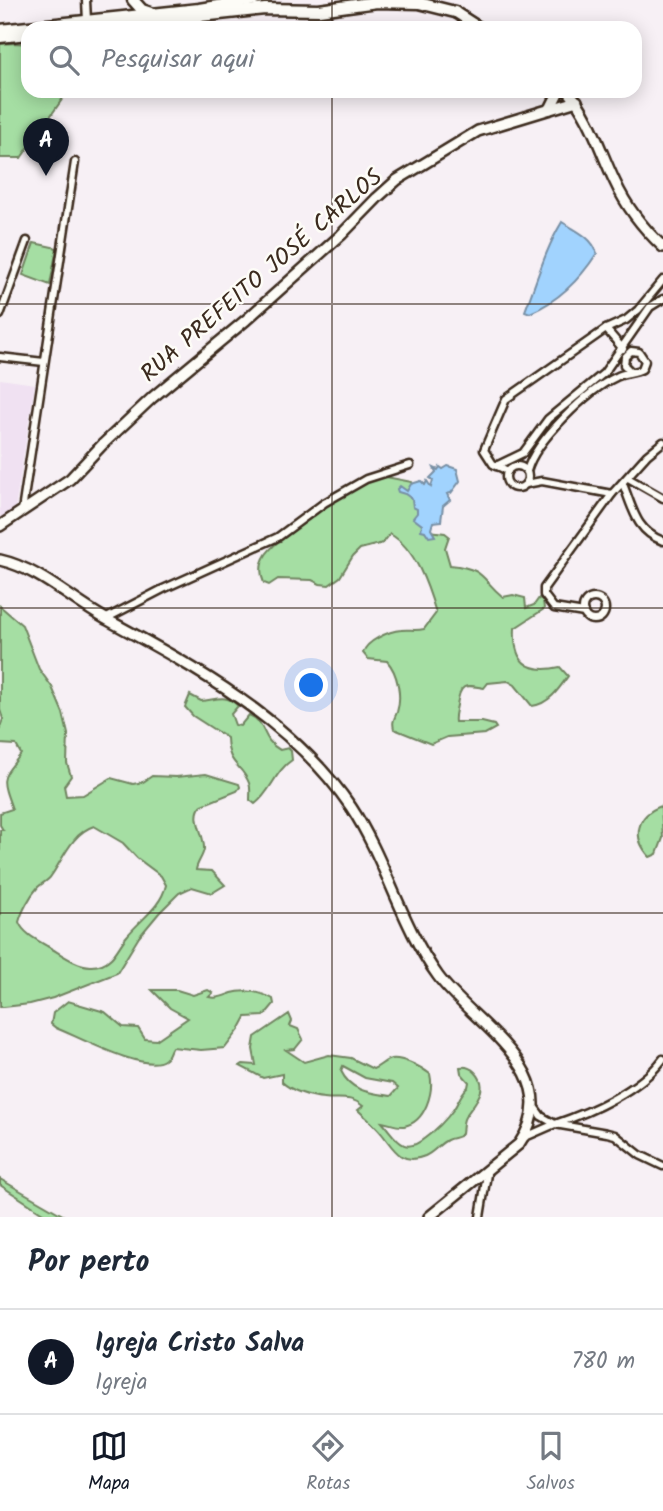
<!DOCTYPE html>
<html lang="pt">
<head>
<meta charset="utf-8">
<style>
  :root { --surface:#fff; --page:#f6f6f7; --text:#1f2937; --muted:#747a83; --line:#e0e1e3; --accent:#111827 }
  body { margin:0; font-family:Kalam,sans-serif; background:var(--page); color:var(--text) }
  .you { position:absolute; left:312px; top:686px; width:24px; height:24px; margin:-18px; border:5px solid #fff; border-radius:50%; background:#1a73e8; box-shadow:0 0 0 10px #1a73e833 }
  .badge { display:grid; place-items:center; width:46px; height:46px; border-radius:50%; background:var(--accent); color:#fff; font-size:23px; font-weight:700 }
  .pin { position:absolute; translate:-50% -58px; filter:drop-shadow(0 2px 4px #0008) }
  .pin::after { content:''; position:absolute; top:37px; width:24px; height:21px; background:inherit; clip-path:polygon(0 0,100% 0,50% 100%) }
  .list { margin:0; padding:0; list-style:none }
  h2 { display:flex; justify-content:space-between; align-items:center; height:91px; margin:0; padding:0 28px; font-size:30px }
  h2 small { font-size:23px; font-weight:400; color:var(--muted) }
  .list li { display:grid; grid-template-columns:46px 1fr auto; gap:21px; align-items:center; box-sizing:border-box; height:105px; padding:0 28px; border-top:2px solid var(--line) }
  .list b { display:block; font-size:26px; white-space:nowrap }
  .list p { margin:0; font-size:23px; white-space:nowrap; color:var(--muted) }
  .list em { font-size:23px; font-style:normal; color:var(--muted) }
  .icon { flex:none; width:38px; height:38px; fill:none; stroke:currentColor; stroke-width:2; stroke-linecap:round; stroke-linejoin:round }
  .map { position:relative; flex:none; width:663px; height:1217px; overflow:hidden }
  .search { position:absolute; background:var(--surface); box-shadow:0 4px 18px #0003; left:21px; right:21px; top:21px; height:77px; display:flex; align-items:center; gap:18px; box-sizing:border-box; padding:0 24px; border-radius:21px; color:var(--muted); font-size:26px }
  .sheet { height:196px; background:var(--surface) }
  nav { display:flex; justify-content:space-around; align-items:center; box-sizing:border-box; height:98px; border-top:2px solid var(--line); background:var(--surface); font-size:19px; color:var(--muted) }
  nav a { display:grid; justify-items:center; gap:4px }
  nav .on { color:var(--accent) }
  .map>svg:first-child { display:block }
</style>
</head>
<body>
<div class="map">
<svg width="663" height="1217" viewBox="0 0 663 1217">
  <rect width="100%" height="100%" fill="#f7f0f5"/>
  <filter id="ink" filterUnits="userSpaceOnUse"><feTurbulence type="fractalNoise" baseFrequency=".0143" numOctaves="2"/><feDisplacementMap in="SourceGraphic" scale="14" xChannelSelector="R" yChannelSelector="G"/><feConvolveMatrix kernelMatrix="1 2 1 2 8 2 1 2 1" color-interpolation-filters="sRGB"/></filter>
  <g filter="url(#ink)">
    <path fill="#f0e1f2" d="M0,379L35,384L15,509L0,519Z"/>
    <g fill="#a5dea3" stroke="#708460" stroke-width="2" fill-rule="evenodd">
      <path d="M15,43L28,44V91H68L21,158H0V44Z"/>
      <path d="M34,243L57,248L50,285L23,275Z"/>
      <path d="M376,475L412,482L429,531L445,533L449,536L445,548L450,565C486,569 480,578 503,597L513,595L525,598L526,608L534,605L539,598L543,600L544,609L515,628C513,662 527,674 560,667L568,676C559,689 549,704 532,706L515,685L508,681L488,683L484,688C464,684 460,684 457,705C456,711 454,716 455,722H482L494,725L496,728L485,734L447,737L431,744L394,729C392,721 394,720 397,712C402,697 398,673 387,661L368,659L363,653C366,641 389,631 401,630C409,629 416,631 424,629L436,613C428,586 416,549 390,534L383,543L360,549L353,556L340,577L329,585L320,584L312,580L278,579L269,585L264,583C252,555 280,541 297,527C303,523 308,517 314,512C332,498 356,487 376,475Z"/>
      <path d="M0,606L22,625L39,669L52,687L63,713L68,734L67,763L71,776L64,786L66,796L83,795L111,778L133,784L143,782L152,776L176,777L206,774L239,784L240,787L237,791L202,805C190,816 205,835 204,849C203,857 197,862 196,870L212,871L225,885L212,893L192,887L179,893L159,913L139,937L117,973L53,998L30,1004L4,1007H0V830H3L0,825V813L12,809C0,776 1,780 21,754L16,745L0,744V727L3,719L0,710ZM94,826L123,843L137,858L161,876L166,885C161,907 141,919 127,936C121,943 117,952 111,958C106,963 99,966 91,966C76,966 60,953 47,946C37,940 23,933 19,922C22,911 30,896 38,887C42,883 48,881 51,876C63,859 72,833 94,826Z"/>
      <path d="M190,695L201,701C216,700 226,693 238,706L231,714L235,725L240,726L249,715C267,722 260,739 280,750L288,748L291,751L292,760C275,771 271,792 255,804L250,800C250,794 251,788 249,783C241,763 228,766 227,738L193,716L185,707Z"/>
      <path d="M661,806L663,838L657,854L650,857C631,837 637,815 661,806Z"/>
      <path d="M152,990H177L193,995L208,990L213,993L209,997C218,999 223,996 232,993C245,989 261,992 273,999L274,1004L264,1016L246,1017L239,1030L225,1048L201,1050L172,1047C169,1051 169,1057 164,1060C144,1073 77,1036 56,1028L51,1024L53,1013L68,1001L105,1012L123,1027L138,1028L145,1039L156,1040L188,1018L170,1008Z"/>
      <path d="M289,1014L292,1021L290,1026L298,1029L303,1039L295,1049L286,1050L304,1062L329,1055L351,1058L373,1069C379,1067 383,1062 388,1060C399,1055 421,1067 430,1074C434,1091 426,1122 404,1126C397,1127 389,1123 382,1122C397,1139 403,1156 425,1138C436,1130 445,1121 453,1110C459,1102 460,1094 468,1087L469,1082L461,1073L460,1067C466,1066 470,1067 475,1072C491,1088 474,1103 465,1117C462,1122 463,1128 462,1134C457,1139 453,1137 447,1140C439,1144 434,1152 425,1156C401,1166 394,1149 382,1134C375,1125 366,1118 358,1110L363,1106C350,1095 339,1100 324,1098C311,1097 291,1091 282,1082V1074L263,1078L240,1066L243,1064L256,1065L253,1049L255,1037ZM343,1066L365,1078L392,1083L398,1088L391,1096C371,1093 351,1092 341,1071Z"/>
      <path d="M0,1179L66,1217H49L0,1185Z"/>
    </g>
    <g fill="#a1d3fe" stroke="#788fa4" stroke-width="2">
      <path d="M562,222C575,230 592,237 597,253C581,278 558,301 530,313L525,311C537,280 545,250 562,222Z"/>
      <path d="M448,466L457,469L460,481L451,493L447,494L450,500L443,506L441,521L433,522L431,529L435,536L429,537L425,531L421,530L422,525L413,518L417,513V509L413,507L412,499L405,494L398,492L397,489L400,486L407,491L411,484L421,481L425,485L427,481L431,487L433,480L430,478L436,472L434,468L438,470L440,467L443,469Z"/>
    </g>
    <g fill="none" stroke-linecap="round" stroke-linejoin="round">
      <defs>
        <g id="street">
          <path d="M86,0L87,21"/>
          <path d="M0,315L27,241"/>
          <path d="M606,329L623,349"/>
          <path d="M0,357L44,362"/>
          <path d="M496,466L523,453L548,419L604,373L650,307L663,299"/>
          <circle cx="517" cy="477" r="11"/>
          <path d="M508,471L493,464L484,450L506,399L606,329L626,320L638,310L663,280"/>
          <path d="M527,471C535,441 588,390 616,377C625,372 634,374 642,369L645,361L639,352L631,351L625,357L624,365L630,371"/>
          <path d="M628,478L663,498"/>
          <path d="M526,484L542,481L612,494"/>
          <path d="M623,484C633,509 636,531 663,541"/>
          <path d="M22,511L75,162"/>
          <circle cx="594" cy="609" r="11"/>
          <path d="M584,613L554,608L544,595V588L612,494L647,455L663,442"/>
          <path d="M105,619L163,589L278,537L324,503L366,479L410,465"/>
          <path d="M533,1105L541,1116L555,1124C591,1112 640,1090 663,1059"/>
          <path d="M523,1138L555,1124L607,1133L615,1135L640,1155L663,1166"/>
          <path d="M480,1217L487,1174L486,1170"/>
        </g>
        <g id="secondary">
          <path d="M455,12L480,28"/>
          <path d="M568,91C591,117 600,151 615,182C626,206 644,229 663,247"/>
          <path d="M550,109L559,91"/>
          <path d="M0,526L70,479L102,445L153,397L246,320L341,235L377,198L397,180L478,131L577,101"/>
          <path d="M0,560C40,569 71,600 106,619C196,668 292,720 351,807C386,860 401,925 438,976C473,1024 569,1073 519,1144L429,1217"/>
        </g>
        <g id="primary">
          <path d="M133,0L142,10L151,13"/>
          <path d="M90,28L265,9L319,10L377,2L419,3L455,12"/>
          <path d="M0,30L199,9L255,0"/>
          <path d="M0,37L28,34"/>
        </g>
      </defs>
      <use href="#street" stroke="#3b2a1e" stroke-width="11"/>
      <use href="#secondary" stroke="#3b2a1e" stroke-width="14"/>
      <use href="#primary" stroke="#3b2a1e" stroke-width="15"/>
      <use href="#street" stroke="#fdfcf7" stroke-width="6"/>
      <use href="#secondary" stroke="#fdfcf7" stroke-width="9"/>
      <use href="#primary" stroke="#fdfcf7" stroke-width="10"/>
    </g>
  </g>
  <path fill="none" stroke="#3b2a1e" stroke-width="2" stroke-opacity="0.55" d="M332,0V28M332,91V1217M0,304H663M0,608H663M0,913H663"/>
  <g text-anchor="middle" stroke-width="5" stroke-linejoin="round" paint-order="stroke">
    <g font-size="24" fill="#3b2a1e" stroke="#fdfcf7">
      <text transform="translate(261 275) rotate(-41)" y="8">RUA PREFEITO JOSÉ CARLOS</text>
    </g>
  </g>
</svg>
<div class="you"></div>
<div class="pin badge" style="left:46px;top:176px">A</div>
<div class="search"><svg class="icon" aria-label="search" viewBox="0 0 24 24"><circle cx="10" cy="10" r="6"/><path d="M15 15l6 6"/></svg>Pesquisar aqui</div>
</div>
<section class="sheet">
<h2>Por perto<small></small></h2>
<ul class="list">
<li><span class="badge">A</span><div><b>Igreja Cristo Salva</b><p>Igreja</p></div><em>780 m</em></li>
</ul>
</section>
<nav>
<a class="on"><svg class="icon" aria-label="map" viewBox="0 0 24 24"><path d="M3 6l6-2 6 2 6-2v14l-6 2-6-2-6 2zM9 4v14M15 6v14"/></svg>Mapa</a>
<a><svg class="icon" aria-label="directions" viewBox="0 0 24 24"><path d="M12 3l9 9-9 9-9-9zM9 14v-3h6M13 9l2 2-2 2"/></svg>Rotas</a>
<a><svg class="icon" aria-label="saved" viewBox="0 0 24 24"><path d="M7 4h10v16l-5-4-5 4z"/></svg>Salvos</a>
</nav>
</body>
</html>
